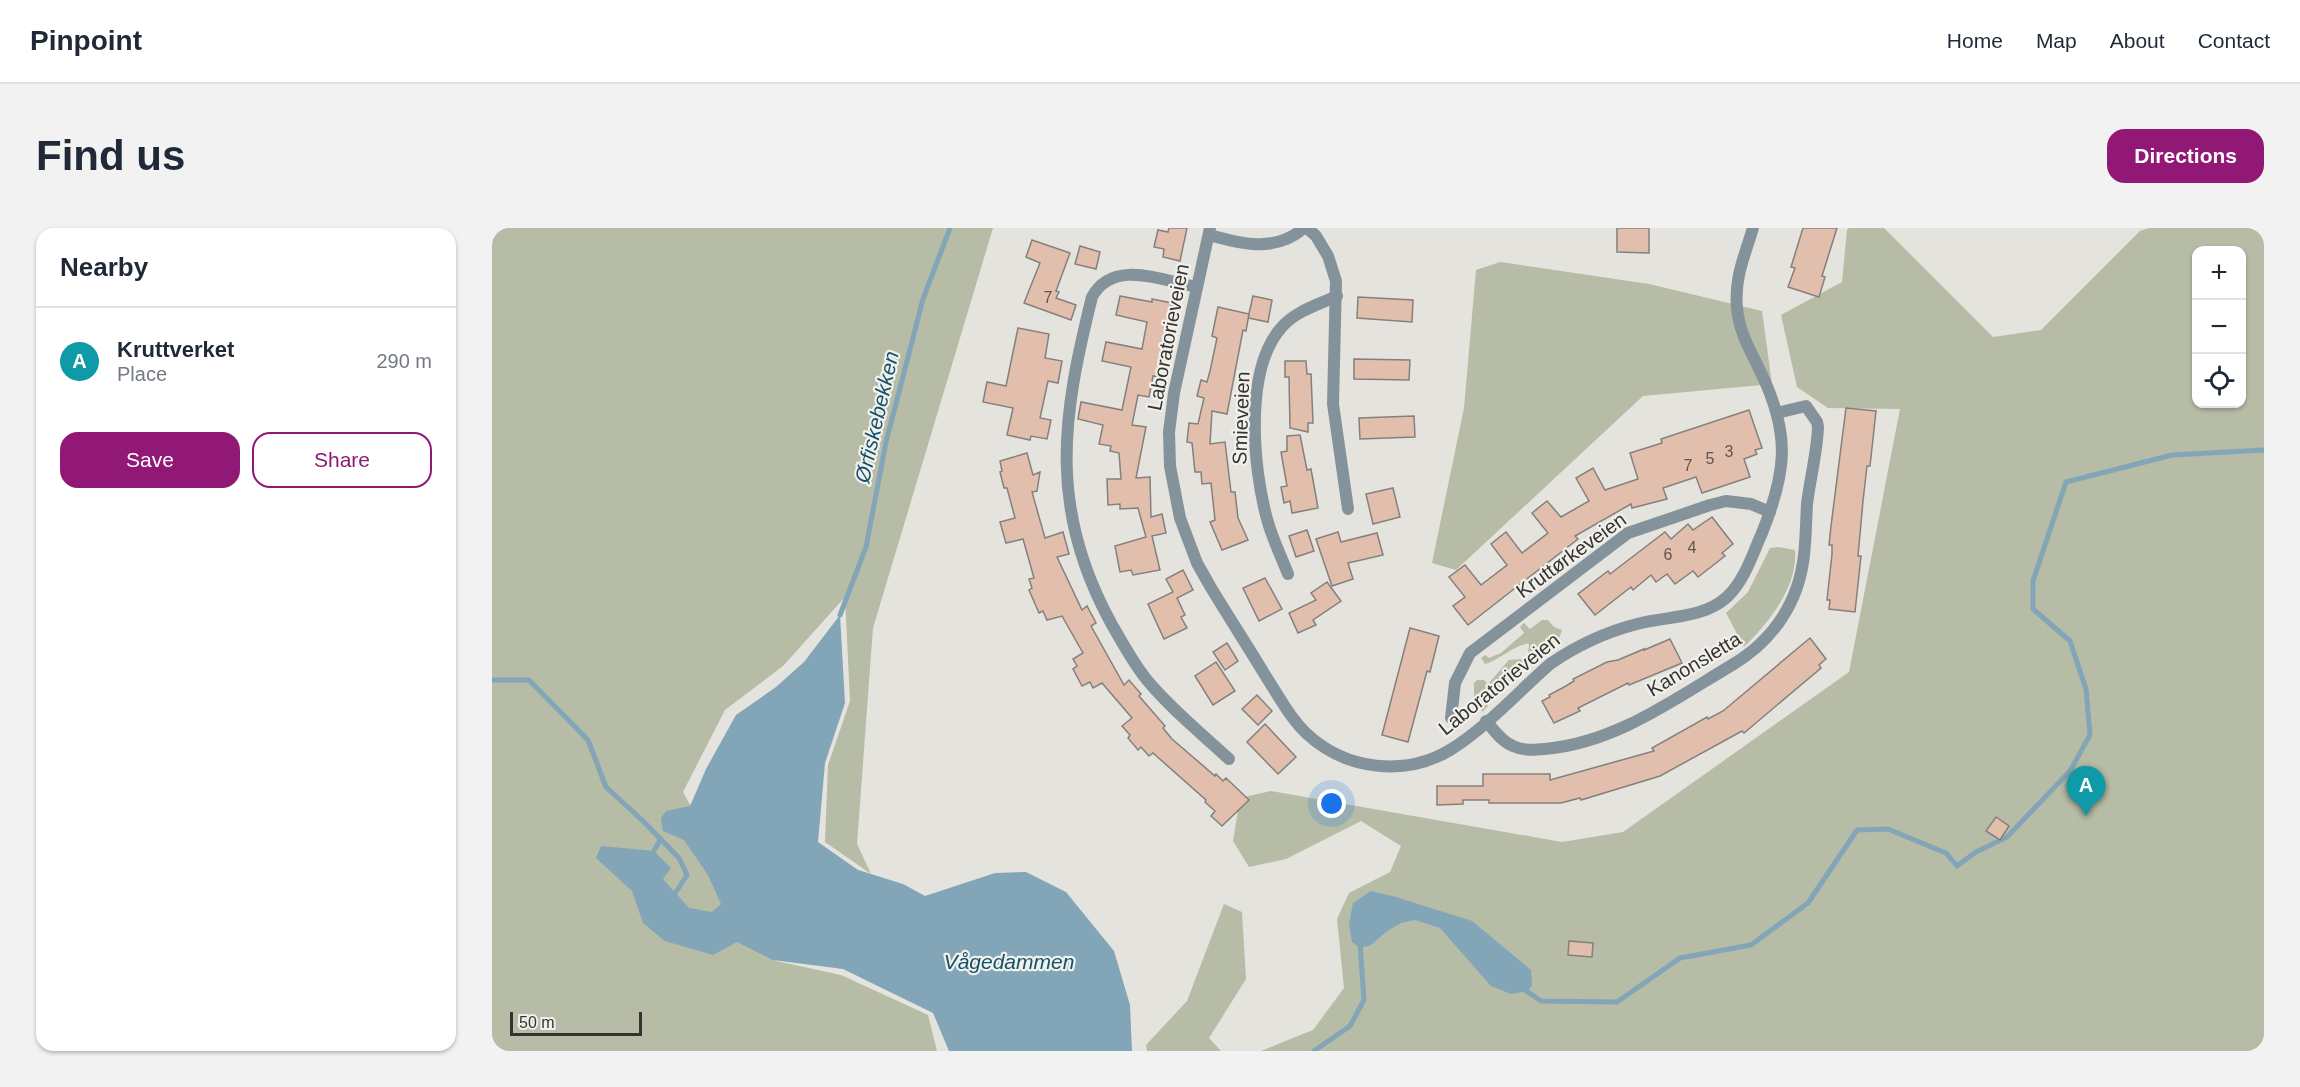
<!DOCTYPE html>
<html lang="en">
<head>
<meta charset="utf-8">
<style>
  :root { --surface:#fff; --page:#f2f2f3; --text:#1f2937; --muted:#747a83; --line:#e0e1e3; --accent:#921875 }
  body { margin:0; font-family:Arial,sans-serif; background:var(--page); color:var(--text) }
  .controls { position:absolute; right:18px; top:18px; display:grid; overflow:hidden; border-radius:12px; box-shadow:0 2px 4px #0004 }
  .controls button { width:54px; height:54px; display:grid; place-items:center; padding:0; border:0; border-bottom:2px solid var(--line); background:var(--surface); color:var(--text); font:30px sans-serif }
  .scale { position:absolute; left:18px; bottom:15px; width:132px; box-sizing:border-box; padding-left:6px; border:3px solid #343331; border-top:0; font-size:16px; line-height:21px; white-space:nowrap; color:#343331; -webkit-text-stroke:4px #f1f0eb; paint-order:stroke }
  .you { position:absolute; left:840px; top:576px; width:21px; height:21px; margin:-15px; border:4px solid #fff; border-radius:50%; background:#1a73e8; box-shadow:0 0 0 9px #1a73e833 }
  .badge { display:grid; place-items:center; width:39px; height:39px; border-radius:50%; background:var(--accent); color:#fff; font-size:20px; font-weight:700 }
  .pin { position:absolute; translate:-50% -50px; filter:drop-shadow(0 2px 3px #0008) }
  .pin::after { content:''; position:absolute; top:32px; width:21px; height:18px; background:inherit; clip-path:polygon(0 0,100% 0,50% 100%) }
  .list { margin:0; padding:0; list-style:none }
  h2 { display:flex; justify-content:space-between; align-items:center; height:78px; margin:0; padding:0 24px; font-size:26px }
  h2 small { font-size:20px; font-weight:400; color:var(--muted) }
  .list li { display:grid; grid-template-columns:39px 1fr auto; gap:18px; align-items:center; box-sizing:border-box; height:108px; padding:0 24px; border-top:2px solid var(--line) }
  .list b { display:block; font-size:22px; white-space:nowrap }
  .list p { margin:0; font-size:20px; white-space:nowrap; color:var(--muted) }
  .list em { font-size:20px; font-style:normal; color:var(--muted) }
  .actions { display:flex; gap:12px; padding:18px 24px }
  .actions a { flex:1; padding:14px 0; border:2px solid var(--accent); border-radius:18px; text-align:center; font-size:21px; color:var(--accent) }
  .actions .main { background:var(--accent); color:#fff }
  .icon { flex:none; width:33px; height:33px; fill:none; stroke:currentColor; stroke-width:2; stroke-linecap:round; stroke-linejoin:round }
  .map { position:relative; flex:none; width:1772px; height:823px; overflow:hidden; border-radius:18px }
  header { display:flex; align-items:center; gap:36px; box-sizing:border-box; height:84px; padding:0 30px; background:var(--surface); border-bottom:2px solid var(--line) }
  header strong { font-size:28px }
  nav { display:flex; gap:33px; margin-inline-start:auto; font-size:21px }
  .intro { display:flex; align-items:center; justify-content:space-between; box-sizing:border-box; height:144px; padding:0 36px }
  h1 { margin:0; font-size:42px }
  .button { padding:15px 27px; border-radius:18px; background:var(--accent); color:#fff; font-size:21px; font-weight:700 }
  main { display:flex; gap:36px; padding:0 36px }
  aside { flex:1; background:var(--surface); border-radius:18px; box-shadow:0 2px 4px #0004 }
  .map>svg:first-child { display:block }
</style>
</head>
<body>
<header>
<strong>Pinpoint</strong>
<nav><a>Home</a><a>Map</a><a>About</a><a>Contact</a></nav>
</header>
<div class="intro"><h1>Find us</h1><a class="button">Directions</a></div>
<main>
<aside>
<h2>Nearby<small></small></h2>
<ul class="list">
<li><span class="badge" style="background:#0f9aa8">A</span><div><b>Kruttverket</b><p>Place</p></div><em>290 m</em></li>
</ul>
<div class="actions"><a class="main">Save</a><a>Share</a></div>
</aside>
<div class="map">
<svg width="1772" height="823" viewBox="0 0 1772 823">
  <rect width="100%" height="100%" fill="#e4e3dd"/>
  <g fill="#b6bca5" fill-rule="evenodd">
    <path d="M0,0H501L381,400L365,616L379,646L333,614L336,537L358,473L353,369L291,438L233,482L191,564L284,733L349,747L436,787L445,823H0Z"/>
    <path d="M1357,0H1392L1501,109L1549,102L1648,3L1657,0H1772V823H769L821,802L852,760L845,691L857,665L898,644L909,618L869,593L794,631L757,639L741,613L748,570L779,563L1070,614L1131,604L1357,444L1408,181L1336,180L1305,159L1289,87L1350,54L1355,2ZM1704,22H1750V176H1704Z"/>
    <path d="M1008,34L1157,56L1270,83L1280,156L1151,168L964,342L940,335L972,180L984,42Z"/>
    <path d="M1286,319L1303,322C1306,359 1277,394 1252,419L1234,385L1256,364L1278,320Z"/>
    <path d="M1050,392H1056L1062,399L1070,402L1067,410L1009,462L1002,458C994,464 993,468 996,478L990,484L989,480H982V455L985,452H992L996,456L1017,432L1030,431L1036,426L1037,416C1027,414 1007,432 993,436L989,430L993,427L997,430L1009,425L1032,405L1028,399L1032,395L1038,401Z"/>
    <path d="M732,676L750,684L754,751L717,810L729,823H655L654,817L695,773Z"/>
  </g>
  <g fill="#82a5b8">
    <path d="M348,387L353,475L333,535L326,614L366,642L411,656L433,668L503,645L534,644L574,664L622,723L638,777L640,823H457L441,785L351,741L281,732L245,714L221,727L173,713L151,695L140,663L104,630L109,618L162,623L179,640L171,651L197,680L220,684L229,676L216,647L192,612L171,603L169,590L174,583L198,578L214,541L244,487L284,459L312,434Z"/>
    <path d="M879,663L904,669L980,693L1039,742L1040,758L1035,763L1019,766L999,758L948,700L923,692L909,695L895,703L879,717L868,720L860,714L857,696L861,675Z"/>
  </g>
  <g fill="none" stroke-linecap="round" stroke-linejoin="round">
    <g stroke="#82a5b8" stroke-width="5">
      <path d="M348,387L374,319L394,214L431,71L458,0"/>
      <path d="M0,452H37L96,512L114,559L151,593L187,630L195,647L184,664"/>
      <path d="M162,623L168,612"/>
      <path d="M1030,760L1049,773L1125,774L1188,730L1259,717L1316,675L1365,602L1396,601L1454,625L1465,638L1484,624L1515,609L1578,543L1598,507L1594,461L1578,413L1541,381V353L1574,254L1680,227L1772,222"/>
      <path d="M822,823L858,798L872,772L868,715"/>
    </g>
  </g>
  <g fill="#e2bfad" stroke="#85807d" stroke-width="1.5">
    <path d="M677,0H695L688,33L671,29L672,21L662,19L666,2L676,4Z"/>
    <path d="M1125,0H1157V25L1125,24Z"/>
    <path d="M1311,0H1345L1330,48L1333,49L1327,69L1296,59L1303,40L1299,39Z"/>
    <path d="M540,12L578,25L564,63L567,64L564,70L584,77L579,92L532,75L548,35L534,29Z"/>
    <path d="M588,18L608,24L604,41L583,36Z"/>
    <path d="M628,68L660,74V71L680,75L666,149L661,148L657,169L646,167L640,197L654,199L644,250L658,249L659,289L670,286L674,305L660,308L668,342L641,347L639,342L628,344L623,318L654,309L646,280L628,281V276L616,277L615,251H629L627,225L618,223L619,218L607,216L611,197L586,191L589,174L630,182L639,139L610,133L614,114L650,121L655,94L624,87Z"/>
    <path d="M761,68L780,72L776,94L756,90Z"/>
    <path d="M866,69L921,72L920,94L865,90Z"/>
    <path d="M726,79L757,86L754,103L751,102L735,186L720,183L718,216L733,214L739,264H743L746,290L756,312L730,322L718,294L723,292L719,255L710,256L709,244H703L700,215L695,214L697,195L706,196L712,170L705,168L709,152L715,154L718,143L725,110L720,108Z"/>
    <path d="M526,100L557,106L553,130L570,133L566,155L556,153L548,190L559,192L555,211L539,208L538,212L515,207L521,180L491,174L495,154L514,158Z"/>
    <path d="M862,131L918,132L917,152L862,151Z"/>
    <path d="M793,133H814L815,146H819L821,195H816V204L798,200L797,149H793Z"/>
    <path d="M1354,180L1384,183L1379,229L1378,238H1375L1371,273L1366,328H1369L1363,384L1337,381L1338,372H1335L1340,326V317H1337L1339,298Z"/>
    <path d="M1257,182L1270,220L1263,222L1265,226L1252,231L1258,249L1210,265L1204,249L1171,260L1175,271L1140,280L1139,276L1083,308L1086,311L976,397L961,378L973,369L957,349L973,337L989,357L1015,337L999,316L1014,304L1030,325L1056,305L1040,285L1055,273L1069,289L1097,273L1084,250L1101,240L1113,262L1146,251L1138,225L1170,215L1169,211Z"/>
    <path d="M922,188L923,209L868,211L867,190Z"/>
    <path d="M808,207L815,242L819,241L826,280L800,285L798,273L792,275L789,259L795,258L789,224L795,223V208Z"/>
    <path d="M535,225L541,247L548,244L545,263L540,264L553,310L571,304L577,326L565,329L590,382L595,378L604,395L599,398L632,457L637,452L649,466L647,468L673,498L671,500L680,511L723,548L724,546L731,553L734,550L757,572L730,598L719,588L723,583L713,574L714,572L661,525L657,528L649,519L646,522L636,510L638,507L630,498L640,490L610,455L601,460L598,454L590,458L581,441L585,438L581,431L591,425L570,388L555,392L551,383L547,385L537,362L540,360L537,351L542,350L531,311L514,315L508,294L523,290L515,260H512L508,244L510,243L508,233Z"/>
    <path d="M901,260L908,289L881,296L874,266Z"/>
    <path d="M1220,289L1241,316L1230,325L1233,328L1206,349L1201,343L1183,356L1175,346L1164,354L1159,347L1141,362L1139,359L1103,387L1086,366L1116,343L1118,346L1173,304L1179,311L1196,296L1201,302Z"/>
    <path d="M815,302L822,323L804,329L797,308Z"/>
    <path d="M846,304L849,314L885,305L891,327L856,335L861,351L840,358L824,311Z"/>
    <path d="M691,342L701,362L685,370L693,387L689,389L695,400L672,411L656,376L681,364L674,351Z"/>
    <path d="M773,350L790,381L767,393L751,360Z"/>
    <path d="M835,354L849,373L821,392L824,397L806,405L797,385L824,372L819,365Z"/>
    <path d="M918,400L947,408L938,444L935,443L916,514L890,507Z"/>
    <path d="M1318,410L1334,431L1327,437L1329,440L1252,505L1250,503L1168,548L1089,572L1088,570L1069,575H997V572H971V576L945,577V558H991V546H1058V552L1162,523L1160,520L1215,489L1216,491L1231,483Z"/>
    <path d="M1178,411L1190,435L1137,457L1136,455L1086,480L1088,483L1062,495L1050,473L1058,469L1057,467L1074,458L1082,453L1081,451L1115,434L1126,432L1152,421V422Z"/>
    <path d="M735,415L746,433L733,442L721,424Z"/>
    <path d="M724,434L743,463L721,477L703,448Z"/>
    <path d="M765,467L780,483L766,497L750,481Z"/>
    <path d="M773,496L804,529L786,546L755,514Z"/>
    <path d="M1504,589L1517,598L1508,612L1494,603Z"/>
    <path d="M1077,713L1101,715L1100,729L1076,727Z"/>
  </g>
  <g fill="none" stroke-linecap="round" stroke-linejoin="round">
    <g stroke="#84939b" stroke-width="12">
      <path d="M718,0L682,165L677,204L678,238L688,290L705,335L718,358C736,388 755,417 773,447C786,467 798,490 815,506C854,542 913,549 958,522C995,499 1026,464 1058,436C1084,418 1114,404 1145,396C1174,388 1211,391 1235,369C1253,352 1260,327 1270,305C1294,245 1299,208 1270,147C1260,125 1247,105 1245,80C1242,50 1253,27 1261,0"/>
      <path d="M815,0L824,8L836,28L844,53L841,176L856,281"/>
      <path d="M717,7C750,16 783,25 812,0"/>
      <path d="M705,59C671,53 621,30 600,69C570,189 556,280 619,395C630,414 641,435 655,452C679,481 709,505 737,531"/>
      <path d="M796,346C789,328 780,310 775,291C761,240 752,142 789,100C803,83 826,77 845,68"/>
      <path d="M959,490L963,455L978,425L1136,305L1218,277L1234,273L1259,276L1278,284"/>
      <path d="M994,493C1002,502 1010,514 1021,518C1031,523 1042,522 1053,521C1123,515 1181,472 1240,437C1281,413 1307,374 1312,327C1314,310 1314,293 1315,276C1318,251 1325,225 1326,199L1325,194L1314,178L1285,185"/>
    </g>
  </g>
  <g text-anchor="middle" stroke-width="4.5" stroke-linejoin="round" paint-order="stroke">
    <g font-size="16" fill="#605650">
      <text x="556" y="75">7</text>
      <text x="1237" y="229">3</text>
      <text x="1218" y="236">5</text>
      <text x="1196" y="243">7</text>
      <text x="1200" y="325">4</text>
      <text x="1176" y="332">6</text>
    </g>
    <g font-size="20" fill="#343331" stroke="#f1f0eb">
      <text transform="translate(676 109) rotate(-79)" y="7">Laboratorieveien</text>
      <text transform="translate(749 190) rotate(-88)" y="7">Smieveien</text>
      <text transform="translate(1079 327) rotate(-36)" y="7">Kruttørkeveien</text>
      <text transform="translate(1202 436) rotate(-31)" y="7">Kanonsletta</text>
      <text transform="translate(1007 456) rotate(-39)" y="7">Laboratorieveien</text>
    </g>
    <g font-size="21" font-style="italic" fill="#12526e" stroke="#f1f0eb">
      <text transform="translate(385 189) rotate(-77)" y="7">Ørfiskebekken</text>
      <text x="517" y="741">Vågedammen</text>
    </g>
  </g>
</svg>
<div class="controls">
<button>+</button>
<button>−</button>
<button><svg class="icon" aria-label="locate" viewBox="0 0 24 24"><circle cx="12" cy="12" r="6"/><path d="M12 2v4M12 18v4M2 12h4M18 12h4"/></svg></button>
</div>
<div class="scale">50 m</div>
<div class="you"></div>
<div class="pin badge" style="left:1594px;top:588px;background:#0f9aa8">A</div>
</div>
</main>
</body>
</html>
